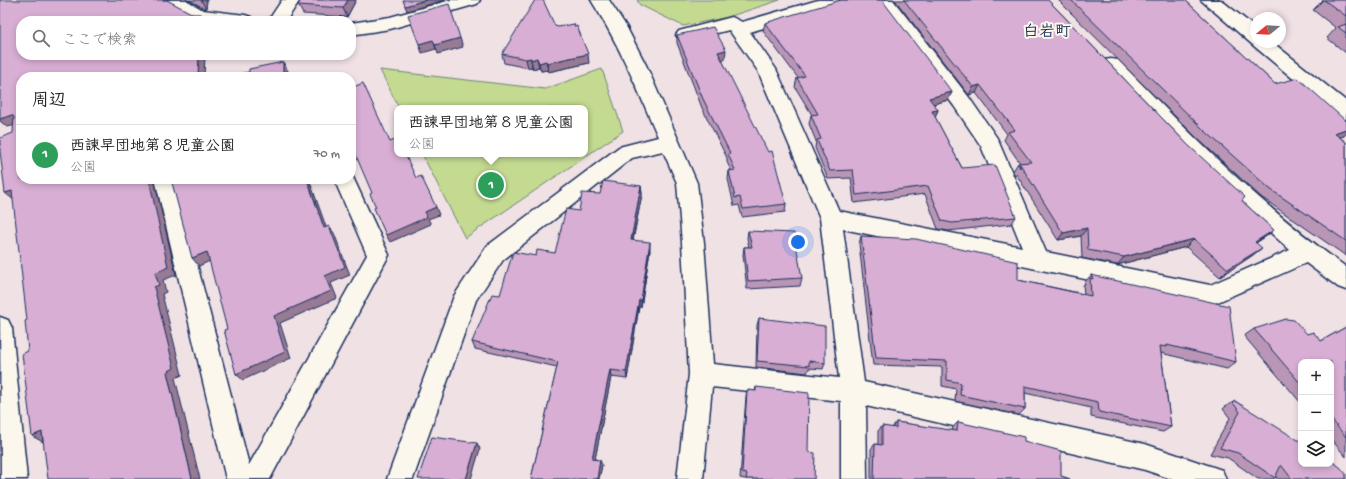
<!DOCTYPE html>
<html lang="ja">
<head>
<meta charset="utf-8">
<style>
  :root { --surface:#fff; --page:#f6f6f6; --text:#202124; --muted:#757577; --line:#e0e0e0; --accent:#d1495b }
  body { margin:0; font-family:"Gochi Hand","Klee One",sans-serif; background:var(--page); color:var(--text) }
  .controls { position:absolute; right:12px; bottom:12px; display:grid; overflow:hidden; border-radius:8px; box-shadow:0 2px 6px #0003 }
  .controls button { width:36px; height:36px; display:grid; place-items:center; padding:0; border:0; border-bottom:1px solid var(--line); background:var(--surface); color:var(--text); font:20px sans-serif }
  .compass { position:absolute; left:1250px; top:12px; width:36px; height:36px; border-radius:50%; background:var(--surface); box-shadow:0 2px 6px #0003; rotate:252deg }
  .you { position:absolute; left:798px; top:242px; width:14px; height:14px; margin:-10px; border:3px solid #fff; border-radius:50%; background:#1a73e8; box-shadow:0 0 0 6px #1a73e833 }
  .badge { display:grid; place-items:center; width:26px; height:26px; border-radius:50%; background:var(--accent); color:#fff; font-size:13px; font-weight:700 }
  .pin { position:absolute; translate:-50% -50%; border:2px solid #fff; box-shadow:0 1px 4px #0006 }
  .popup { position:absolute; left:394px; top:105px; width:194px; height:52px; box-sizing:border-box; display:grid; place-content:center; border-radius:8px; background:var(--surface); filter:drop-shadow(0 1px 3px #0005); font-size:13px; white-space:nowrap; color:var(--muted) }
  .popup b { font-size:15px; color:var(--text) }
  .popup::after { content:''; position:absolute; left:50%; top:100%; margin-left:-8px; border:8px solid transparent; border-top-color:var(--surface) }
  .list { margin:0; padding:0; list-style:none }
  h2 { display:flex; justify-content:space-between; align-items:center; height:52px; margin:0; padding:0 16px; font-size:17px }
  h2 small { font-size:13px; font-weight:400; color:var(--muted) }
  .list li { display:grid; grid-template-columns:26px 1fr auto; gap:12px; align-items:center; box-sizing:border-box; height:60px; padding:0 16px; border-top:1px solid var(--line) }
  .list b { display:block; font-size:15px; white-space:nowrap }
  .list p { margin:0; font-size:13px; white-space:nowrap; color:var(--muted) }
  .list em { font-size:13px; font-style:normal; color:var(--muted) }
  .icon { flex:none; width:22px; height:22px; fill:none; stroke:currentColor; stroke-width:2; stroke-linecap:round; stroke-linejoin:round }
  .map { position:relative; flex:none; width:1346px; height:479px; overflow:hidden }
  .search { position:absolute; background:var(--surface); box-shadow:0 2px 6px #0003; left:16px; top:16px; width:340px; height:44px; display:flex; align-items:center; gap:10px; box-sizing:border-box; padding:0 14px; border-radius:16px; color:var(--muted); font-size:15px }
  .panel { position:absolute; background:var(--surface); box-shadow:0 2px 6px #0003; left:16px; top:72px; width:340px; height:112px; border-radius:16px }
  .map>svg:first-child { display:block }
</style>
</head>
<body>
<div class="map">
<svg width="1346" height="479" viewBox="0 0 1346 479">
  <rect width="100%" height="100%" fill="#f0e1e5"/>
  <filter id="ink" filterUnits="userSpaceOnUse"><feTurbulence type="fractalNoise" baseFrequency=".025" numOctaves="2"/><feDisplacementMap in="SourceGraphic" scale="8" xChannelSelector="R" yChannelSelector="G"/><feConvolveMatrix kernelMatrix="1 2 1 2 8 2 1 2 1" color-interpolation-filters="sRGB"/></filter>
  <g filter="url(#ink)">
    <g fill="#c3da90" stroke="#6f8477">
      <path d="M637,0H780L728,17L683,26L640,5Z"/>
      <path d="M602,69L623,131L465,238L422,154H585V108H399L380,70L545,89Z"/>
    </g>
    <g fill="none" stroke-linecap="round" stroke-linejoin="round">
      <defs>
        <g id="minor">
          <path d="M164,0H186L203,10L245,15L251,17L254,21H199L167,4Z"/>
          <path d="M282,0H300L286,21H268Z"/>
          <path d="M451,0H480L477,4L390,29L351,35V23L390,17Z"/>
          <path d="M591,0H609L626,26L647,67L697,183L704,243L713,364L839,378L820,218L758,71L729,30L685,41L679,39L676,35L679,31L732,17L742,22L818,0H847L844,4L750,32L776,69L839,211L1022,247L981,146L954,106L875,0H893L968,96L997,138L1046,252L1210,285L1290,250L1216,184L1104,70L1102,65L1104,60L1111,59L1118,60C1190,134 1262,207 1346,267V290L1338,287L1306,263L1211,305L843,229L864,382L1145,444L1222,470L1226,479H1172L1145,470L866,406L867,479H841V401L712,387L703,479H677L689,374L682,243L677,183L663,151L632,158L503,260L476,300L413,479H387L454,296L487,246L619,147L658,137C638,90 619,44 591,0Z"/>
          <path d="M1201,0H1221L1256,28V42H1272L1346,101V119L1339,117L1254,46Z"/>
          <path d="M351,173L389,255L270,479H226L155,179H175L249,465L367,255L334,179H351Z"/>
          <path d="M0,317L8,320L12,328L27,479H1Z"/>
        </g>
      </defs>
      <use href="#minor" stroke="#1b2f5e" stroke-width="3"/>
      <use href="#minor" fill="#fbf7ec" fill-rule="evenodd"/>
    </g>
    <g fill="#ba96b6" stroke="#1b2f5e">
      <path d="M189,0H207L206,9Z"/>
      <path d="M301,0H356L347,17L303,14L298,5Z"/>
      <path d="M895,0H1048L1242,201L1274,230L1265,237L1256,243L1253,255L1220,277L1186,247L1117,265L1082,258L1081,236L1058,240L1016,174L1015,176L1013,171L1018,163H1020L1004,140L1007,134L976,93L969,95Z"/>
      <path d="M1058,0H1185L1275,84L1346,121V134L1344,136L1339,137L1346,142V256L1261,197L1197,138Z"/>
      <path d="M1323,0H1346V53L1327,38L1336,28L1313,10Z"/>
      <path d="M765,23L952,92L948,100L934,104L938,110L935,117L962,168L1016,217L1011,224L948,231L938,229L925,194L854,203L851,178L828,179L815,148L816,141L809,124L811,115H812L795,87L797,78H798L763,31Z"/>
      <path d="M555,26L589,63L548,72V70L541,71L539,67L533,69L532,67L528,68L504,63L502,54Z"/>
      <path d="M677,35L725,59L722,60L786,204L785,212L742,217L739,205L734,206L728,179L729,171H731L727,162V158L702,108L677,43Z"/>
      <path d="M641,186L642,194L633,241L650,250L641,307H639L627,379L611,377L595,459L602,465L599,479H531L557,367L475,349L472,342L500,295L536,256L555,253L579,211L600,194Z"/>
      <path d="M748,231L802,278L800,286L747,289L743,255L744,247H749L747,238Z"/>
      <path d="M861,236L1018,280L1084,294L1083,285L1085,284L1084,283L1091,275L1236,362L1227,369L1161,353L1171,427L1163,432L1091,417V408L1025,393V409L1019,415L955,401L956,389L942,386V367L873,365L859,244Z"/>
      <path d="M759,318L825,363L823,369L809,368L807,373L756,367L757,325Z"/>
      <path d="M1346,327V457L1331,439V362H1301V403L1244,336L1254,329L1307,334L1321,341Z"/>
      <path d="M756,387L808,452L814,479H745L740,478L746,396L747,390L755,391Z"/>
      <path d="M1235,401L1346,479H1277L1276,477L1273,479H1258L1228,458L1210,454L1230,418L1223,409L1225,407Z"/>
      <path d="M896,422L952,431L953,427L958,422L1024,441L1061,476L1070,479H871V449L875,444L878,445V431L882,426L892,428Z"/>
    </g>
    <g fill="#977a94" stroke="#1b2f5e">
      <path d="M201,0H207L206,9Z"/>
      <path d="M348,0H356L347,17L343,8Z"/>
      <path d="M426,0H445L407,11L405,6Z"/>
      <path d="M200,14L205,21H200Z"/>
      <path d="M460,38L463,47L438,54L435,45Z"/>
      <path d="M433,40L436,49L422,53L419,44Z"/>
      <path d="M726,50L725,59L717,61L718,52Z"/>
      <path d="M588,54L589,63L548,72L547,63Z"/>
      <path d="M199,55H205L204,77H198Z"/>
      <path d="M531,58L532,67L528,68L526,59Z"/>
      <path d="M537,58L539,67L533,69L531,60Z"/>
      <path d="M546,61L548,70L541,71L539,63Z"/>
      <path d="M283,62L288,71V77H283Z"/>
      <path d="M980,85L976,93L969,95L973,87Z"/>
      <path d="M952,92L948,100L926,106L929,98Z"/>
      <path d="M938,110L934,118L932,111Z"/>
      <path d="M12,115L21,124L7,127L0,121V119Z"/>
      <path d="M1346,129V134L1344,136L1325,142L1334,133Z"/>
      <path d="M149,179H154L176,275L163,280L166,292L162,294L182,375L175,378L200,479H192L167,372L154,287L155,273Z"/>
      <path d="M307,179H309L329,235L324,228Z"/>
      <path d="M641,186L642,194L631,248V240Z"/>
      <path d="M12,191L15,201L5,193Z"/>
      <path d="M436,207L439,215L428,219L431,224L390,242L386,235L425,212Z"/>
      <path d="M329,226L334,233L350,275L331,283L337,298L280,323L291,358L243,380L236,374L274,316L325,276Z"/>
      <path d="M1087,228L1081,236L1058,240L1063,233Z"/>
      <path d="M1274,230L1265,237L1246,249L1255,242Z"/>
      <path d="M1194,239L1186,247L1117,265L1124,257Z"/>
      <path d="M650,242V250L641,307V300Z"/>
      <path d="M1262,248L1253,255L1220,277L1228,269Z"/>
      <path d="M207,252L214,259L199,266L192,258Z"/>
      <path d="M639,300V307L627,379L626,372Z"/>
      <path d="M610,370L611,377L594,464L592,459Z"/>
      <path d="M42,432L43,442L32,436Z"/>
      <path d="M477,443L480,449L471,479H466Z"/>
      <path d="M600,460L602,465L599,479H597Z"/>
    </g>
    <g fill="#d8aed4" stroke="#1b2f5e">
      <path d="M0,0H167L193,14H200V21H21V55H199L198,77H21V179H149L168,267L155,273L159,285L154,287L174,368L167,372L192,479H48L42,432L32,436L22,354L28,351L25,321L27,320L12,191L5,193L0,151V138L13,133L14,117L12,115L0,119Z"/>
      <path d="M301,0H348L343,8L298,5Z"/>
      <path d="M403,0H426L405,6Z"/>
      <path d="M535,0H543L555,26L558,27L574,24L575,27L577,26L588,54L547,63L546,61L539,63L537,58L531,60V58L526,59L502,54Z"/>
      <path d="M841,0H882L952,92L929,98L938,110L932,111L962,168L995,165L1016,217L952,223L942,221L928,186L856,195L853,170L830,171L817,140L821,139L811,115L818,114L797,78L805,76L765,23Z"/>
      <path d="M904,0H1048L1188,145L1245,197L1242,201L1274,230L1255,242L1262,248L1228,269L1194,239L1124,257L1088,250L1087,228L1063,233L1020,164V168L1018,163L1031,162L1008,132L1015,130L980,85L973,87Z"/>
      <path d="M1071,0H1185L1275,84L1298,78L1346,121V129L1334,133L1346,142V241L1270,189L1204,130Z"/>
      <path d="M1324,0H1346V16Z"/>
      <path d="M449,4L460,38L435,45L433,40L419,44L408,15Z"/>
      <path d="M1346,24V33L1338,27Z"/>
      <path d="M713,27L726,50L718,52L768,152L772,151L786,204L743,209L740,197L735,198L729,171L735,170L728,154L730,153L703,99L677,35Z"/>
      <path d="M283,62V77H222L249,72V69Z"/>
      <path d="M363,83L390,142L397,139V154H405L416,178L421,176L436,207L425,212L427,217L386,235L374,208L376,207L370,194L372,193L351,144V88Z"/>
      <path d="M171,179H307L324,228L329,226L345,267L325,276L331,291L274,316L285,352L236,374L224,330L227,329L207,252L192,258Z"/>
      <path d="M603,181L641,186L631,240L650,242L641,300H639L626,372L610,370L592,459L600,460L597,479H531L558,362L472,342L492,294L500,295L513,252L536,256L537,250L555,253L566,209L579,211L582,193L600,194Z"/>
      <path d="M748,231L794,233L802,278L748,281L744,247H752Z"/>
      <path d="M861,236L916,239L1018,262V280L1091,296L1090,278L1093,279L1091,275L1229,306L1236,362L1167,345V347L1160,346L1171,427L1099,412L1098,402L1025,386V409L960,395L961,383L947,380V361L876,358Z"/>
      <path d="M759,318L825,326V363L809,361V366L757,361Z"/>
      <path d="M1286,319L1294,320L1307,334L1313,332L1321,341L1346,327V437L1331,419V362H1301V384L1254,329Z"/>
      <path d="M756,387L809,393L808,452L815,453L814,479H746L747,474L742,473L747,390L756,391Z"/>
      <path d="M1235,401L1301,442V464H1331V461L1340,467L1346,474V479H1292L1281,465L1275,478L1238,453L1220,448L1240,412L1233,403Z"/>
      <path d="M896,422L957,431L958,422L1024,437V441L1061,451V476L1070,479H874L875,444L882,445V426L896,428Z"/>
      <path d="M432,437L477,443L466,479H418Z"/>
    </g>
  </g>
  <g text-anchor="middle" stroke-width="4" stroke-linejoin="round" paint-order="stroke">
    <g font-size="16" font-weight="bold" fill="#1b2f5e" stroke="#fbf7ec">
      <text x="1047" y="36">白岩町</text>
    </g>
  </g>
</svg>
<div class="controls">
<button>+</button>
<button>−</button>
<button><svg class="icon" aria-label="layers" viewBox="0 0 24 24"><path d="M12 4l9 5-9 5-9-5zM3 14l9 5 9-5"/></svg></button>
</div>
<svg class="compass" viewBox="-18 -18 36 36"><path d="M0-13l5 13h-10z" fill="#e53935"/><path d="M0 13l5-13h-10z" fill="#757577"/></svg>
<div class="you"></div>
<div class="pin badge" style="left:491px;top:185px;background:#2e9e5b">1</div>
<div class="popup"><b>西諫早団地第８児童公園</b>公園</div>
<div class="search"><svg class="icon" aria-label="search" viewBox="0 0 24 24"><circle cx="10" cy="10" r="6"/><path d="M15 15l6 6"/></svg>ここで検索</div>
<section class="panel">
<h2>周辺<small></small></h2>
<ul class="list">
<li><span class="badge" style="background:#2e9e5b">1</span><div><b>西諫早団地第８児童公園</b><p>公園</p></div><em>70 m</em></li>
</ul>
</section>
</div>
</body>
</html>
